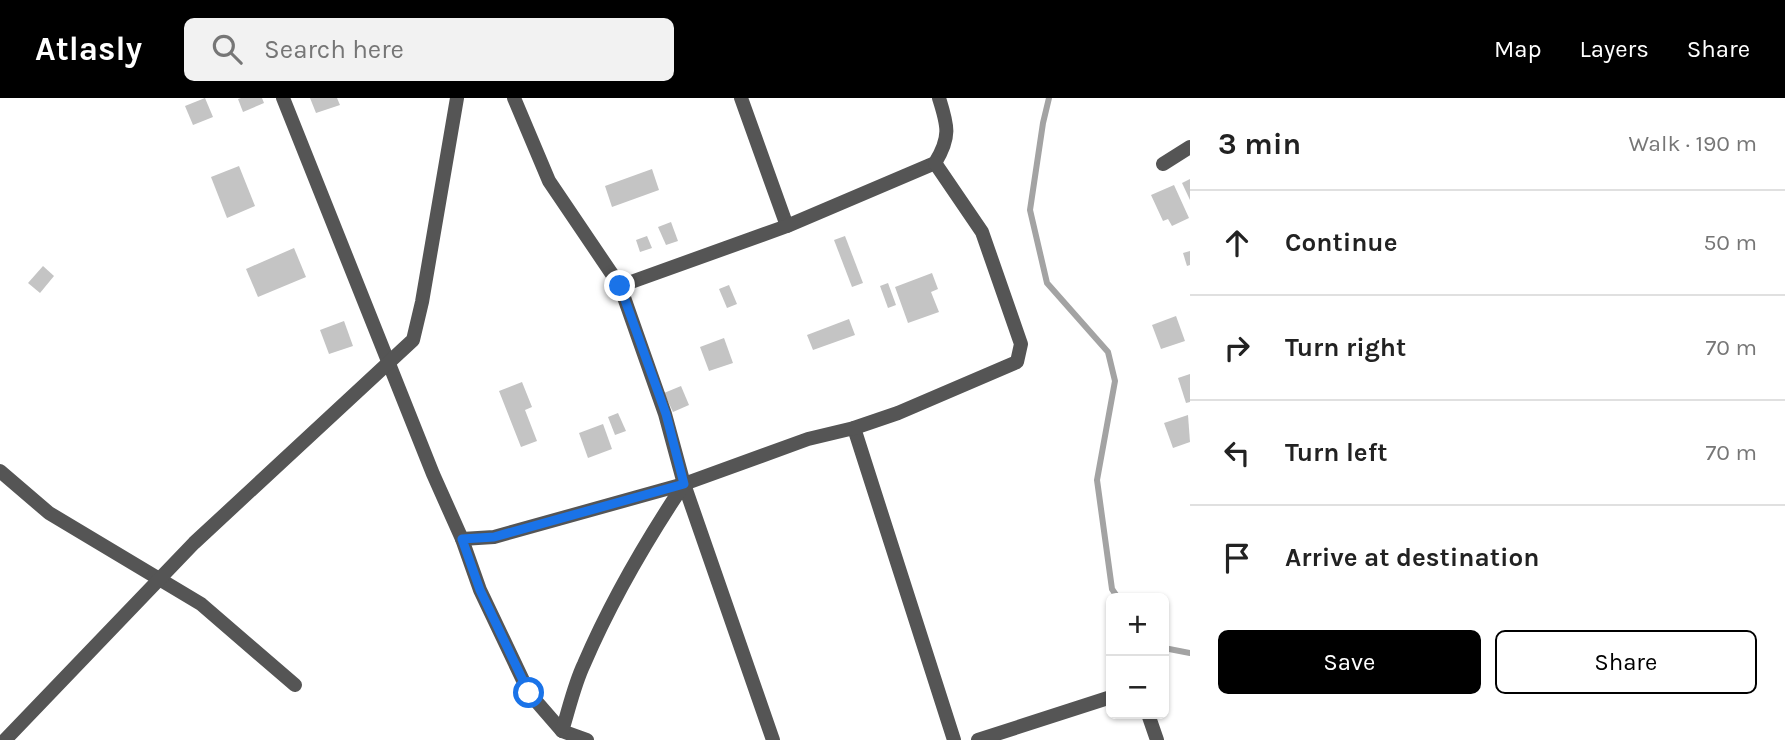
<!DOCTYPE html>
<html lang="en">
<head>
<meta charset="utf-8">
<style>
  :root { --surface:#fff; --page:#f2f2f2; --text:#222; --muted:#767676; --line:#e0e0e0; --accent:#000 }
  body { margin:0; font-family:Karla,sans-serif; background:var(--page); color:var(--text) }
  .controls { position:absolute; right:21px; bottom:21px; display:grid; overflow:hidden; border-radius:10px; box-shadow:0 2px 5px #0004 }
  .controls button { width:63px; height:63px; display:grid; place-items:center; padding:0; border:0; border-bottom:2px solid var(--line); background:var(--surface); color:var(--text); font:35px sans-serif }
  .stop { position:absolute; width:21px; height:21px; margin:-16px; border:5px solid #1a73e8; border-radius:50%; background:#fff }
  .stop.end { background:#1a73e8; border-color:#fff; box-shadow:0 2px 7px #0008 }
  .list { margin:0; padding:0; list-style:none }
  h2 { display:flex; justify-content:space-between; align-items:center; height:91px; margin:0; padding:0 28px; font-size:30px }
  h2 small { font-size:23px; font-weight:400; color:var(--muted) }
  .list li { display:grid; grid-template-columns:46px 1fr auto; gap:21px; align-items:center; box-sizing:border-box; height:105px; padding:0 28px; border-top:2px solid var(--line) }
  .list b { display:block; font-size:26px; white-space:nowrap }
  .list em { font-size:23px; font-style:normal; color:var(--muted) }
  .actions { display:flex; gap:14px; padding:21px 28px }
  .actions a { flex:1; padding:16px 0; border:2px solid var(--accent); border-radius:10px; text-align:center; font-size:24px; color:var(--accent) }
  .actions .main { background:var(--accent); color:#fff }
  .icon { flex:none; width:38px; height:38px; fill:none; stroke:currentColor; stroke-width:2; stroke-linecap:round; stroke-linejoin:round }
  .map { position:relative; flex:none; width:1190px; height:642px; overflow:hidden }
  header { display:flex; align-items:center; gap:42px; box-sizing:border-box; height:98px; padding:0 35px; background:var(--accent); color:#fff }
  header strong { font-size:33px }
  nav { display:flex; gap:38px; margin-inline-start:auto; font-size:24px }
  .search { width:490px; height:63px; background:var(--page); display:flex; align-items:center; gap:18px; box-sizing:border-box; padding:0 24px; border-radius:10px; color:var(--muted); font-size:26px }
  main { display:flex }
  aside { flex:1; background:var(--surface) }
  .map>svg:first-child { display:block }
</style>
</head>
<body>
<header>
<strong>Atlasly</strong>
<div class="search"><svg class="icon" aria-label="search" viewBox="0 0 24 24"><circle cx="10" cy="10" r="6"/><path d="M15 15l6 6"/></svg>Search here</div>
<nav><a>Map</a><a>Layers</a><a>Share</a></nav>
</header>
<main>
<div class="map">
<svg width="1190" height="642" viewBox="0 0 1190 642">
  <rect width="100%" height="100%" fill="#fff"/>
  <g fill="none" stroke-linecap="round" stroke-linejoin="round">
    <g stroke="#a3a3a3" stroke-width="6">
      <path d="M1049,0L1043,25L1030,112L1047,185L1108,254L1115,283L1097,382L1112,491L1118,500"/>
      <path d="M1164,550L1190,555"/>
    </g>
  </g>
  <g fill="#c4c4c4">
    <path d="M205,0L213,19L193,27L185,8Z"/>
    <path d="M241,0H262L264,5L243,14L238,1Z"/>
    <path d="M310,0H337L340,7L316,15Z"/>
    <path d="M239,68L255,108L227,120L211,79Z"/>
    <path d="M652,71L659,92L612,109L605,88Z"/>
    <path d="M1190,81V102L1182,85Z"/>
    <path d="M1174,87L1189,120L1172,128L1168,121L1163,123L1151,97Z"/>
    <path d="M671,124L678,143L666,147L658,129Z"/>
    <path d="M647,138L652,150L640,154L636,142Z"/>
    <path d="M845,138L863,185L852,189L834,142Z"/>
    <path d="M294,150L306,179L258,199L246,171Z"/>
    <path d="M1190,153V167L1187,168L1183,155Z"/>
    <path d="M43,168L54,178L40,195L28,185Z"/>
    <path d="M932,175L938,191L931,194L939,214L908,225L895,189Z"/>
    <path d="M888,185L896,207L888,210L880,188Z"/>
    <path d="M729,187L737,206L727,210L719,191Z"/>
    <path d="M1176,218L1185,243L1161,251L1152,227Z"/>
    <path d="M849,221L855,237L813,252L807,237Z"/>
    <path d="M344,223L353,248L329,256L320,232Z"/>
    <path d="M724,240L733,265L709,273L700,249Z"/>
    <path d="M1190,276V304L1186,305L1178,280Z"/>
    <path d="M522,284L532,309L525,312L537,343L521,349L499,293Z"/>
    <path d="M681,288L689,307L673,314L664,295Z"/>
    <path d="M618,315L626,333L615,337L608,319Z"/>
    <path d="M1188,317L1190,344L1173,350L1164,325Z"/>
    <path d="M603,326L612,351L588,360L579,335Z"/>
  </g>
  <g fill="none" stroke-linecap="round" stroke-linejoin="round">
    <g stroke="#555" stroke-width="14">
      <path d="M283,0L433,376L462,441L480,492L529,595L562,633L587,642"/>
      <path d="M514,0L549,83L620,188L665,316L684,386L773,642"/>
      <path d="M741,0L787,128"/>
      <path d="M1163,66L1190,49"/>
      <path d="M620,188L787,128L935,65C951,39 948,28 939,0"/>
      <path d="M854,330L954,642"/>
      <path d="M0,373L49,415L201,506L295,587"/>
      <path d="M462,441L494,439L684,386L808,341L854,330L898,315L1017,264L1021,246L982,134L935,65"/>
      <path d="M1148,616L1157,642"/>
      <path d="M562,633C569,611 574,587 584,566C611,503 646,443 684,386"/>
      <path d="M5,642L194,445L413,242L422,204L457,0"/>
      <path d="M978,642L1111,599"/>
    </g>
  </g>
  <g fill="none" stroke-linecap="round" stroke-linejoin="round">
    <path stroke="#1a73e8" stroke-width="9" d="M529,595L480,492L462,441L494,439L684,386L666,316L620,188"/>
  </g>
</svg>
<div class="controls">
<button>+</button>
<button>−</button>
</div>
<div class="stop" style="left:529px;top:595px"></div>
<div class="stop end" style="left:620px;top:188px"></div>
</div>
<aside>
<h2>3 min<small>Walk · 190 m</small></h2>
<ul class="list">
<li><svg class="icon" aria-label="ahead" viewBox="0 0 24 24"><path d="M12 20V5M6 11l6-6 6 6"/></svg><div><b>Continue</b></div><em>50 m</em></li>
<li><svg class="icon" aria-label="right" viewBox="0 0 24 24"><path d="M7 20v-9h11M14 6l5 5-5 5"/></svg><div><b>Turn right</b></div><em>70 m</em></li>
<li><svg class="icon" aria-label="left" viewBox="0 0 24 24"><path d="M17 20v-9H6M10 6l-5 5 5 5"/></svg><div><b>Turn left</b></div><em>70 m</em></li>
<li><svg class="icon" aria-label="arrive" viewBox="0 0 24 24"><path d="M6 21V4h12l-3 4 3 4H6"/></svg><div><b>Arrive at destination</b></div></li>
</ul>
<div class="actions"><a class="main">Save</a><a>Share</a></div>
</aside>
</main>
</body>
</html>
